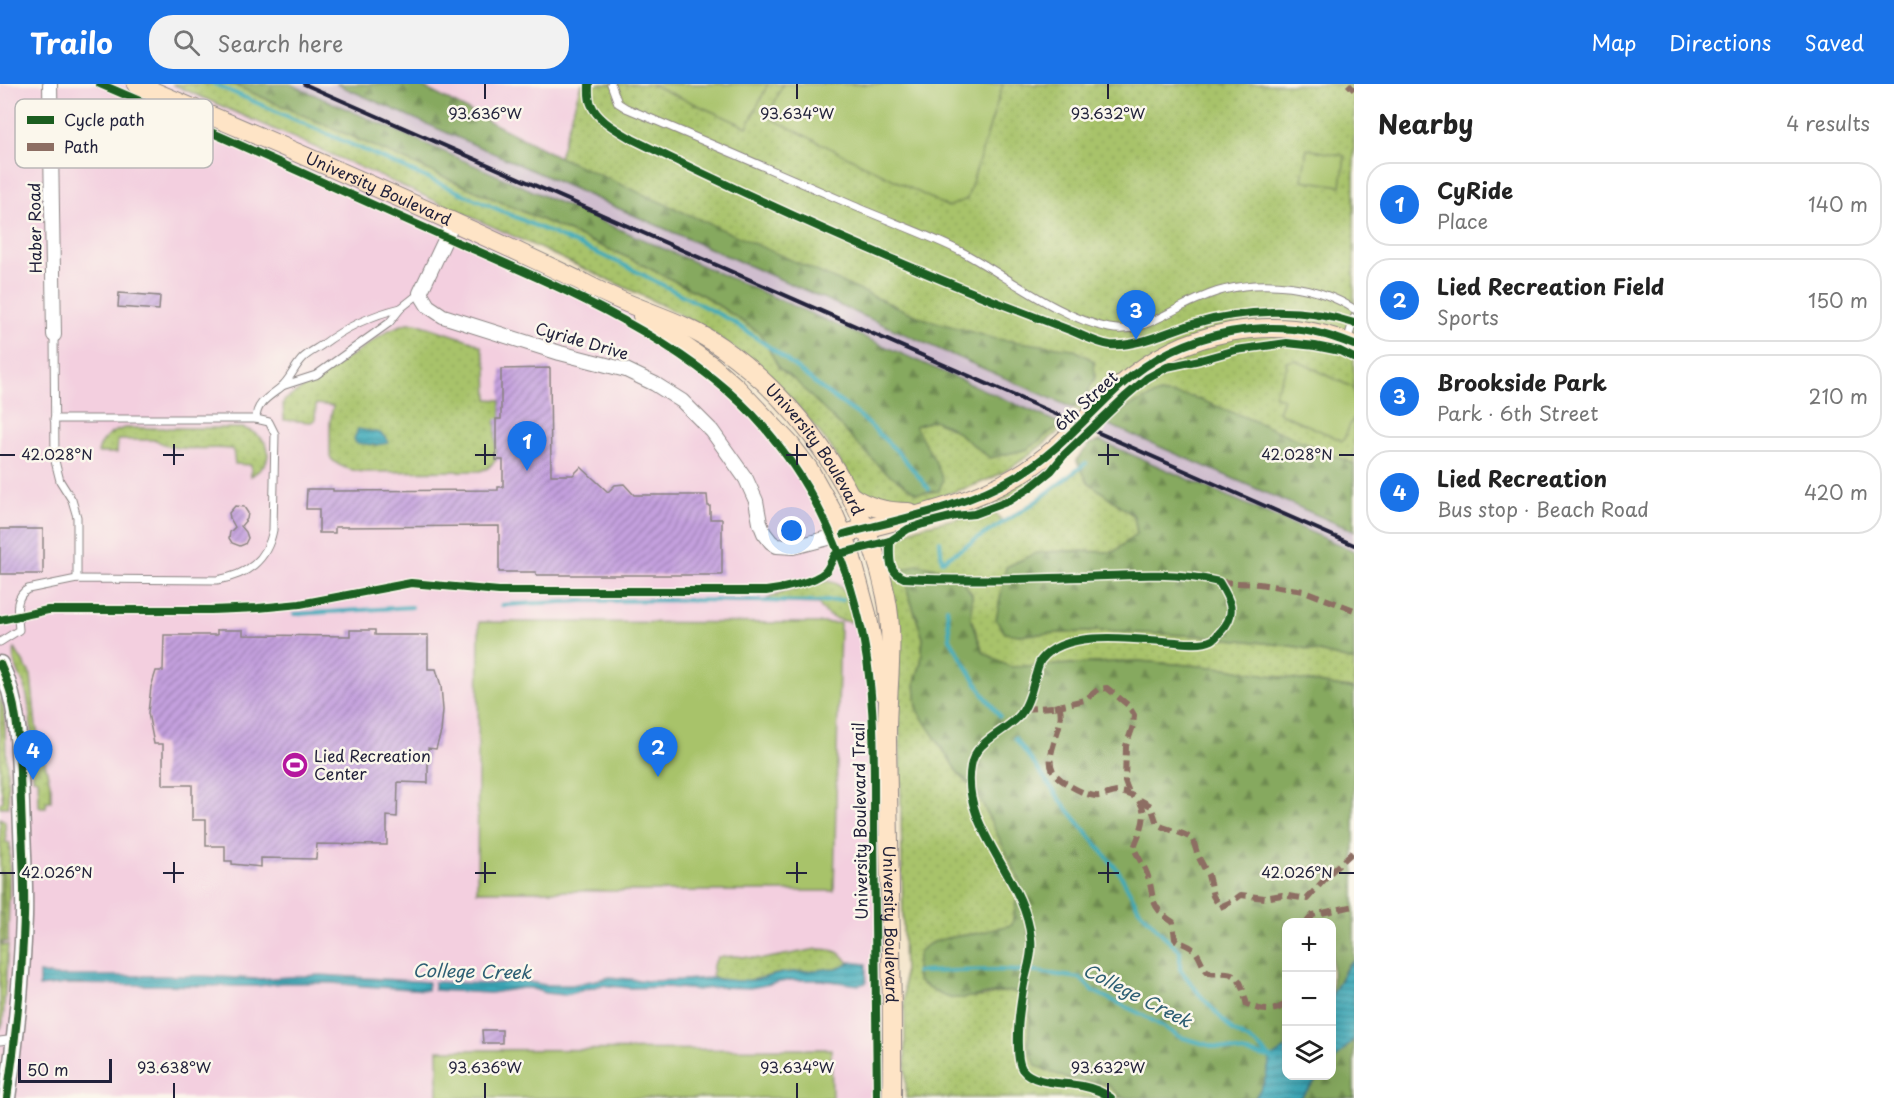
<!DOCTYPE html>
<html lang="en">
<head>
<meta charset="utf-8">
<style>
  :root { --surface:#fff; --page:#f2f2f2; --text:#222; --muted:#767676; --line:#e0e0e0; --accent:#1a73e8 }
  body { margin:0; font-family:"Playpen Sans",sans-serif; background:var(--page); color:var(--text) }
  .controls { position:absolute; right:18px; bottom:18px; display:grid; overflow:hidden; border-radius:12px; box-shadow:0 6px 24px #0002 }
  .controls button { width:54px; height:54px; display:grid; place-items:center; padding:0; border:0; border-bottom:2px solid var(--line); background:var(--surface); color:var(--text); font:30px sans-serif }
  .scale { position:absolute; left:18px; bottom:15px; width:94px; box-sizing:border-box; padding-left:6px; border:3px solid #22223b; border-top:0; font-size:16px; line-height:21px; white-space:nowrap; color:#22223b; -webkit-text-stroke:4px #fbf7ec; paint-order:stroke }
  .you { position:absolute; left:792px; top:447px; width:21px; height:21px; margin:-15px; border:4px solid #fff; border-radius:50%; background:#1a73e8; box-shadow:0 0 0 9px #1a73e833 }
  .badge { display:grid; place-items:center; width:39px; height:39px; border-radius:50%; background:var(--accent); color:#fff; font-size:20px; font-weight:700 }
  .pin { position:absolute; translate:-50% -50px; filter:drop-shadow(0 2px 3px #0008) }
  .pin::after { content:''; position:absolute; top:32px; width:21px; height:18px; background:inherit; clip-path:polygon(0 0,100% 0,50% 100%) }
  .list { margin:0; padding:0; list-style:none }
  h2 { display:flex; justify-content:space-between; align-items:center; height:78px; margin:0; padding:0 24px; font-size:26px }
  h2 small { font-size:20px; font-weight:400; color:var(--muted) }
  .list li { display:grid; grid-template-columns:39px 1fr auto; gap:18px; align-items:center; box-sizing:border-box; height:84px; margin:0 12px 12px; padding:0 12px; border:2px solid var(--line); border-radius:24px }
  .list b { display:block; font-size:22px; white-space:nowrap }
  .list p { margin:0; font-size:20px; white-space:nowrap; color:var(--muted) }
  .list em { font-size:20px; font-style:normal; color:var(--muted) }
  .icon { flex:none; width:33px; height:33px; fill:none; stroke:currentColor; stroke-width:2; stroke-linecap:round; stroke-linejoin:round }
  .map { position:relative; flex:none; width:1354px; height:1014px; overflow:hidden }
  header { display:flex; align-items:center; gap:36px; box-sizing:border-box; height:84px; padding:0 30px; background:var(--accent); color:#fff }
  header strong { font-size:28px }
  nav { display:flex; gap:33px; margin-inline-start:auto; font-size:21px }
  .search { width:420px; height:54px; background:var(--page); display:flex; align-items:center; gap:15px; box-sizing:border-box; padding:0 21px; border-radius:24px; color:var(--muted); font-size:22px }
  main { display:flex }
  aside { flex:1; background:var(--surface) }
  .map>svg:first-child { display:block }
</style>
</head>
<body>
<header>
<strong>Trailo</strong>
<div class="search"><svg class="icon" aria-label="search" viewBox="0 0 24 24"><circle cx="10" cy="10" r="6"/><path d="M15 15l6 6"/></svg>Search here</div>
<nav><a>Map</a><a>Directions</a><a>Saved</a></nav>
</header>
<main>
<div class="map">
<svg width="1354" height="1014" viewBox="0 0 1354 1014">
  <defs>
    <pattern id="grass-dots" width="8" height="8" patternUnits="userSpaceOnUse" patternTransform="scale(1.5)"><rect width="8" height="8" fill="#a8c36a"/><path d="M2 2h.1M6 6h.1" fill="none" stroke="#90a75d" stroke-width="1.8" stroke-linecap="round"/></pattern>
    <pattern id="forest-firs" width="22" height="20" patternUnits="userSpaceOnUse" patternTransform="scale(1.5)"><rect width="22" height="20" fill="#86a95e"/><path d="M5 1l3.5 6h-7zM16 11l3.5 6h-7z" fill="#6d894f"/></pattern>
    <pattern id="water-rules" width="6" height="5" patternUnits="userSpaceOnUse" patternTransform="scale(1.5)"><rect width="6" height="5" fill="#3caaba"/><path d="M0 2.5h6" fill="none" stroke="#328a98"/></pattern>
    <pattern id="building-hatch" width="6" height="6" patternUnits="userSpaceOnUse" patternTransform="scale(1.5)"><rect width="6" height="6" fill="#c4a0de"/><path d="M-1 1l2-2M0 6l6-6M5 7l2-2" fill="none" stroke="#9f82b5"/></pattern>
  </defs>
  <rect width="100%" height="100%" fill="#fbf7ec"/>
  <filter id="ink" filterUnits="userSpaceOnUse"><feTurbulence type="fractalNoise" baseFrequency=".0167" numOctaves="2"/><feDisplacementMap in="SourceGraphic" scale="12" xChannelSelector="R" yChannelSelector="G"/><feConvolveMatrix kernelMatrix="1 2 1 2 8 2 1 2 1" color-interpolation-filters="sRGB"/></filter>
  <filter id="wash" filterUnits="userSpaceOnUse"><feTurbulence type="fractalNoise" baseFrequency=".008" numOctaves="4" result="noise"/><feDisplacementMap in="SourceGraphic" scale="24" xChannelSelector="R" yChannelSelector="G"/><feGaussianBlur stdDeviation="1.35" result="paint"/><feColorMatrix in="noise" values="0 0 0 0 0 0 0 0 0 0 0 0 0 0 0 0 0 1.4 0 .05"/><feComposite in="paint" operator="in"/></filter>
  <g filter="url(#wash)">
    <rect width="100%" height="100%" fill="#f4e5cb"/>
    <path fill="#f3cfdf" d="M0,0H581L559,73L517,167L617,215L737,304L834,430L882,604L892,1014H0Z"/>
    <g fill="#cfbdce">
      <path d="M290,0H336L1073,325L1065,342Z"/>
      <path d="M1107,340L1354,447V467L1100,357Z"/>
    </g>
    <g fill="url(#grass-dots)" stroke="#657252" stroke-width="1.5">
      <path d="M172,0H232L631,175L704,212L760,249L779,284L796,297L935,377L914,342L934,336L953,345L990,374L1028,365L1061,340L1065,342C1047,357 1030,372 1010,384C982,402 911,424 878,419L880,414L871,409L867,413C851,398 842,380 830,362C806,330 781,301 750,276C691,229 618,201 550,169C425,111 298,56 172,0Z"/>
      <path d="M581,0H1354V447L549,94L559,73Z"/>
      <path d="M407,239H416L472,257L481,262L487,283L488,315L501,316V335L496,336V376L488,384L480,387L363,388C351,386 337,383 330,373V337L333,322L316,320L315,336L311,338L284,336L283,319L285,316L389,246Z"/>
      <path d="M126,344H243C271,353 278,376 251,392V381L235,380L233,366L230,365C207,362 176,370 156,356H118L117,369H98C101,354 111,347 126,344Z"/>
      <path d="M1047,381L1049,383C1028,406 987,431 956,429C990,417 1018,402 1047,381Z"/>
      <path d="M1081,385L1088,398L1134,432L1137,449L1114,468L1066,467L1036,469L1006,483L1001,512L1019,551L1103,547L1203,552L1299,563L1354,577V605L1225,584L1138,577L1010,583L983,568L971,534L972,510L908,508L923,554L921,579L915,598L958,689L977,709L1020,797L1012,841L979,849L946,854L919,869L916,880L917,897C923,900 931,907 937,909C943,911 973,913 980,913C1006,910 1011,897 1031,922L1028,961L1066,994L1107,1000L1123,1014H906L898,555L885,477L891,476C891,469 891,463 895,457C907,439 972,434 994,427L1003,439L1036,419Z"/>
      <path d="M827,497C830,498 834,498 837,500C848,507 852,526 852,538C838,536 825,534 819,520L767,518V515L784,508Z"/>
      <path d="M15,565L31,591L36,642L51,703V717H47L46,723H39L38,695L33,694C31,665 33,633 25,604C22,592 9,577 15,565Z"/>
      <path d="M0,608L4,626L9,723H0V719L3,717L0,696Z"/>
      <path d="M0,734L5,737L6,758L10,759L8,858H4L3,789H0Z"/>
      <path d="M0,858H2V861H8L3,939L0,946Z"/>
      <path d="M817,865C829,865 841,866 848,878H850L845,882L838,884C820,886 800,887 782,889C759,893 734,904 712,892L713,881L718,873L736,872L763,875Z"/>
    </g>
    <g fill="url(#forest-firs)" stroke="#54664c" stroke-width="1.5">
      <path d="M232,0H290L1061,340L1028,365L990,374L953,345L934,336L915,342L935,377L943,396L939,407L917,409L883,386L796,297L779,284L760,249L704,212L631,175Z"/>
      <path d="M336,0H417L559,73L922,234L996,255L1073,265L1094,277L1095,294L1086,311L1073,324Z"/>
      <path d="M1159,309L1193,313L1252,336L1354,380V447L1107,340L1118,327Z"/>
      <path d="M1100,357L1354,467V577L1299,563L1203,552L1103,547L1019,551L1005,549L996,536L1006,483L1036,469L1066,467L1114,468L1137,449L1134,432L1088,398L1076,376L1090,360Z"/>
      <path d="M917,480L956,488L972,510L971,536L983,568L1010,583L1138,577L1225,584L1354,605V877L1348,880L1332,911V838H1286V964L1271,974L1264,999L1255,1014H1123L1107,1000L1066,994L1036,982L1028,961L1031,922C1028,919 1025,913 1022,911C1008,901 970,917 951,914C938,912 928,902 917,897C916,888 915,878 919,869C927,853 964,852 980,849C991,846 1001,843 1012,841L1020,797L977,709L958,689L917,626L915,598L921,579L923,554L908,508L903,486Z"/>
      <path d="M1354,955V1014H1300L1320,992H1332V979Z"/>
    </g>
    <g fill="#a8c36a" stroke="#657252" stroke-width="1.5">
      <path d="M650,0H768L747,43Z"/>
      <path d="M783,0H1003L967,115L948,123L768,33Z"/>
      <path d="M1307,65L1345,72L1341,102L1302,96Z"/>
      <path d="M1295,276L1354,304V332L1343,357L1278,328L1283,315L1274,311L1287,283L1286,278Z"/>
      <path d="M479,538L840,539L834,807H477Z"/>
      <path d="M0,789H3L4,858H0Z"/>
      <path d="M831,965L832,1014H438V966Z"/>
    </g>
    <g fill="url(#water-rules)" stroke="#2f667a" stroke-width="1.5">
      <path d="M358,345L380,349L388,356V359L375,361L356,359L354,355Z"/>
      <path d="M1354,877V955L1332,979V911L1349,880Z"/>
      <path d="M850,878L866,880V899L859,901L822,896H791L750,904L718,903L697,906L667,903L629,904L602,901L565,911L545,909L530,904H522L490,909L434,906V898L486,900L524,897L545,901H572L610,893L648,897L683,896L710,894L738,897L754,896L783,889L838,884L845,882Z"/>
      <path d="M39,889L55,892H201L257,895L321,891L428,898L427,906L363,902L333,899H282L257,902H229L66,900L39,903Z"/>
      <path d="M1286,964V992H1320L1300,1014H1255L1264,999L1271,974Z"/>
    </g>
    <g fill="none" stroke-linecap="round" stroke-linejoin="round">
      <g stroke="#3caaba" stroke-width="4">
        <path d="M214,0L624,181L732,237L775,267L826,308L860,332L900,370L929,405"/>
        <path d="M940,457L942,477L1034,419L1086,379"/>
        <path d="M502,521L582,517L696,516L816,518L842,516"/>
        <path d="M947,524L950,555L984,611L1000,632"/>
        <path d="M295,530L412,523"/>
        <path d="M1015,654L1065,722L1119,788L1139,825L1162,850L1180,867V885L1200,911L1233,947L1256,960L1275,978"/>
        <path d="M916,888L997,886L1038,888L1080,894L1093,907L1145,932L1180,953L1212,962L1271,974"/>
      </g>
    </g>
    <g id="blocks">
      <g fill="url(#building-hatch)">
        <path d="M119,209L160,212L159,226L118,223Z"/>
        <path d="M550,284L551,391H573L581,383L608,408L615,401L624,400L634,411H707L708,422H710V435H722V491H536V488H499V442L335,443V449H319V425H306L307,405H333V407L498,406V403H503V376H496V335H501V285Z"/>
        <path d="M235,422L244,423L248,429L247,435L241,442L246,448L248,454L245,460L240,462L232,459L229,454L230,448L235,443L230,434L229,429Z"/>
        <rect x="0" y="445" width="43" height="45"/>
        <path d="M217,546H243V551L350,552V546H375V551H428V585H436L441,602L443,626L441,648L436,665L428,664V699L398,698L397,733L387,732V761L317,760L316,775L261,774V783L232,780V777H225V762H206V736H192V701H163V660H154L148,629L151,603L156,587H163L164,551H217Z"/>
        <path d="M482,946H502V959H483Z"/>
      </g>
    </g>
  </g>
  <g filter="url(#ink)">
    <use href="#blocks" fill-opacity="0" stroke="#8b8483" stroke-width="1.5"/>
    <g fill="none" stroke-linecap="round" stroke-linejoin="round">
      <defs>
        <g id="service">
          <path d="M611,0L618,19L626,24C702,56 777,88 852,121C888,137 929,151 964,169C1008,193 1060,234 1109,244C1137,250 1159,233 1185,221C1196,216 1210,209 1223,206C1265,195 1317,201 1354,225"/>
          <path d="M54,251L55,377L60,397L72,416L77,433V495"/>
          <path d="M1347,258L1354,234"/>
          <path d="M282,302L316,291L389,239L401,224L420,209"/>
          <path d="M256,335C256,319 269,313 280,304C290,296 294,283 303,274C308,269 316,265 322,261C346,243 372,231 401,224"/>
          <path d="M0,558L19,546C18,531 13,513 28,505L77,495L217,496C247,491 267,477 273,446L275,350L269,338L256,335H54"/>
          <path d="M0,957L15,955"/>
        </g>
        <g id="minor">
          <path d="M50,0L54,251"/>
          <path d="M453,139L420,209L428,222L443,232L560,269L626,286L655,300L682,317L712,347L746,395L756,417L760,439L764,449L771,458L777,462L794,463L844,450"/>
        </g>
        <path id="tertiary" d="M0,580C21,623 19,672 21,719C22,756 25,795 24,833C22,893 16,954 7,1014"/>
        <g id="secondary">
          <path id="s1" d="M136,0C286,63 436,128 582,198C593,204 604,209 615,214C651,230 688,240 721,263C803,321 866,413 886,512C896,560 886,608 887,657C889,776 893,895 892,1014"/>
          <path d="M642,232L711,281L737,304L790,360L809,385L834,430L850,467L867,530L883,608"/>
          <path d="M850,411C868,424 888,428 909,428"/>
          <path d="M844,450C901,435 965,423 1017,392C1057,369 1086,333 1120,302C1182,246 1276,227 1354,261"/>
        </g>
      </defs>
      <use href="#service" stroke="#8b8483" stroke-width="9"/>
      <use href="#minor" stroke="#8b8483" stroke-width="16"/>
      <use href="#tertiary" stroke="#8b8483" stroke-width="19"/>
      <use href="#secondary" stroke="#8b8483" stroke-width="20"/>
      <use href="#service" stroke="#fff" stroke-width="7"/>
      <use href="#minor" stroke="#fff" stroke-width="14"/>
      <use href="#tertiary" stroke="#fff" stroke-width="16"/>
      <use href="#secondary" stroke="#fee4c6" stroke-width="18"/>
      <path stroke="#22223b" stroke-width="4" d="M304,0L1354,461"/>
      <g stroke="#8d6e63" stroke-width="6" stroke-dasharray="12 6" stroke-linecap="butt">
        <path d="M1348,0L1354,6"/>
        <path d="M1219,498L1259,500L1304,507L1354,526"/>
        <path d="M1054,623L1085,616L1099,605L1107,604L1128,621L1134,631L1133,642L1126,662L1125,698L1130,711"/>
        <path d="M1023,625L1054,623L1060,624C1065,645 1041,673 1055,690C1062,699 1085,711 1095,712C1102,713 1111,708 1118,708C1124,708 1130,710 1135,713C1152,727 1140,747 1134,764C1137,772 1142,778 1145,785C1157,811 1145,820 1173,838L1175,855C1181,860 1190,861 1195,867C1200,872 1202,882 1207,887C1211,890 1216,890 1221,889C1242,887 1242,905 1247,921C1261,926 1274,930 1286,919"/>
        <path d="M1140,716L1151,722L1157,740C1168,747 1183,747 1193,756L1198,772L1208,791L1213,812L1220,823L1233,817L1241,811L1265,814L1282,811L1307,815L1332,787L1354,767"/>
        <path d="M1307,838L1313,831L1354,822"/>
      </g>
      <defs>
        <g id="cycleway">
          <path d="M100,0C223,52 343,108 466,162C562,204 680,254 753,331C806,388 841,459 859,535C876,603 874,675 874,745C875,834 876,924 877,1014"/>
          <path d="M589,0C589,6 588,14 591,20C597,36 617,46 632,55C754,115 877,171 1004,221C1027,230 1049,238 1072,247C1084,252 1097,259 1110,261C1138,263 1166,248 1193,240C1243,225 1304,223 1354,239"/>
          <path d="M844,450C901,435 965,423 1017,392C1057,369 1086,333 1120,302C1182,246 1276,227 1354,261"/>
          <path d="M890,457C890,472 887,488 904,494C964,497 1023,495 1083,493C1128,491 1175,487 1219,498C1230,516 1238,529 1221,547C1219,549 1215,555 1212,556C1202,561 1186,559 1176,558C1139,556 1067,543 1041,576C1038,580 1037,588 1035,593C1032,606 1028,621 1020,631C1005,649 975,656 971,682C960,744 1026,794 1031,855C1033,870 1027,885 1024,900C1020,921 1017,941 1018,963C1018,970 1018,978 1022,985C1034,1001 1064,998 1082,1002C1092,1004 1103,1008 1111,1014"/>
          <path d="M0,536L48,526H211L258,524L300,520L411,499L499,507H766C781,505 815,498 825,488C830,483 831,476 835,471L890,457L908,445L923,440L955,432L974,430L1009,417L1031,403L1051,387L1064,371L1126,312L1147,294L1167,283L1200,276L1236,266L1287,259L1315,262L1340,267L1354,274"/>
          <path d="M0,580C21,623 19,672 21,719C22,756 25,795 24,833C22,893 16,954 7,1014"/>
        </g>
      </defs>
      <use href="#cycleway" stroke="#fbf7ec" stroke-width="11"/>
      <use href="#cycleway" stroke="#1b5e20" stroke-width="8"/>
    </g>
  </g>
  <path fill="none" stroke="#22223b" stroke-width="2" d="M485,0V15M797,0V15M1108,0V15M174,360V381M485,360V381M797,360V381M1108,360V381M0,371H15M163,371H184M475,371H496M786,371H807M1098,371H1119M1339,371H1354M174,778V799M485,778V799M797,778V799M1108,778V799M0,789H15M163,789H184M475,789H496M786,789H807M1098,789H1119M1339,789H1354M174,999V1014M485,999V1014M797,999V1014M1108,999V1014"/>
  <defs>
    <symbol id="stadium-disc" viewBox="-11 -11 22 22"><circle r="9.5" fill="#b5179e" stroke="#fbf7ec"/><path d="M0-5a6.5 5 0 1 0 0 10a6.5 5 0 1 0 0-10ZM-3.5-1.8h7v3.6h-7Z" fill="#fff"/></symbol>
  </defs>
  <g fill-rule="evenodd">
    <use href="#stadium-disc" x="280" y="666" width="30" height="30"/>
  </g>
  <g text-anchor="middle" stroke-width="5" stroke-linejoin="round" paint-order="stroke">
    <g font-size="16" fill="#22223b" stroke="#fbf7ec">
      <text dy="6" stroke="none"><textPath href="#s1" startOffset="264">University Boulevard</textPath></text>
      <text transform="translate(35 144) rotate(-91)" y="6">Haber Road</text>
      <text transform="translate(582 257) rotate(16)" y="6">Cyride Drive</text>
      <text transform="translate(1086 317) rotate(-43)" y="6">6th Street</text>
      <text dy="6" stroke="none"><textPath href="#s1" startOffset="782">University Boulevard</textPath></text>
      <text transform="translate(860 737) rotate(-91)" y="6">University Boulevard Trail</text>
      <text dy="6" stroke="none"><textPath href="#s1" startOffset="1276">University Boulevard</textPath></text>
    </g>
    <g font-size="16" fill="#22223b" stroke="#fbf7ec" text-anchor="start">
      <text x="314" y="678">Lied Recreation<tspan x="314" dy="18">Center</tspan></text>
    </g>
    <g font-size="18" font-style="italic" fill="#2e5f74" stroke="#fbf7ec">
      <text transform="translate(472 888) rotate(1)" y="6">College Creek</text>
      <text transform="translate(1137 912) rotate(27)" y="6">College Creek</text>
    </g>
  </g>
  <rect x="15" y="15" width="198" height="69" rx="9" fill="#fbf7ec" stroke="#bab7b7" stroke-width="1.5"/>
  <rect x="27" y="32" width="27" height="8" fill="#1b5e20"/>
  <rect x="27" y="59" width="27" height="8" fill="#8d6e63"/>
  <g font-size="16" fill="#22223b">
    <text x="64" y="42">Cycle path</text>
    <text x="64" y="69">Path</text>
  </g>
  <g font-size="15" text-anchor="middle" fill="#22223b" stroke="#fbf7ec" stroke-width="5" stroke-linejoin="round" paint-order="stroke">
    <text x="485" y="35">93.636°W</text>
    <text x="797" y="35">93.634°W</text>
    <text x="1108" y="35">93.632°W</text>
    <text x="57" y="376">42.028°N</text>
    <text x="1297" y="376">42.028°N</text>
    <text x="57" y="794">42.026°N</text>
    <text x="1297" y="794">42.026°N</text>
    <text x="174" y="989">93.638°W</text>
    <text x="485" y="989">93.636°W</text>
    <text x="797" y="989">93.634°W</text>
    <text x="1108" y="989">93.632°W</text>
  </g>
</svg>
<div class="controls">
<button>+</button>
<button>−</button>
<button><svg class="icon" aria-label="layers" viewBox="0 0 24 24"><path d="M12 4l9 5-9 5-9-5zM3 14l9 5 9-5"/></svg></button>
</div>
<div class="scale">50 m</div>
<div class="you"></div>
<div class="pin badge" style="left:527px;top:387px">1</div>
<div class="pin badge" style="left:658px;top:693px">2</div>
<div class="pin badge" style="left:1136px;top:256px">3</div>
<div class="pin badge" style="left:33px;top:696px">4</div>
</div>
<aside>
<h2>Nearby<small>4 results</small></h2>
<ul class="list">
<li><span class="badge">1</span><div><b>CyRide</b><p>Place</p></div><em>140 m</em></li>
<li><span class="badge">2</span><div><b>Lied Recreation Field</b><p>Sports</p></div><em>150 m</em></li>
<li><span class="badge">3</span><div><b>Brookside Park</b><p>Park · 6th Street</p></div><em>210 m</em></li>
<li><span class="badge">4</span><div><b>Lied Recreation</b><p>Bus stop · Beach Road</p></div><em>420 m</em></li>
</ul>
</aside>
</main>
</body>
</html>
